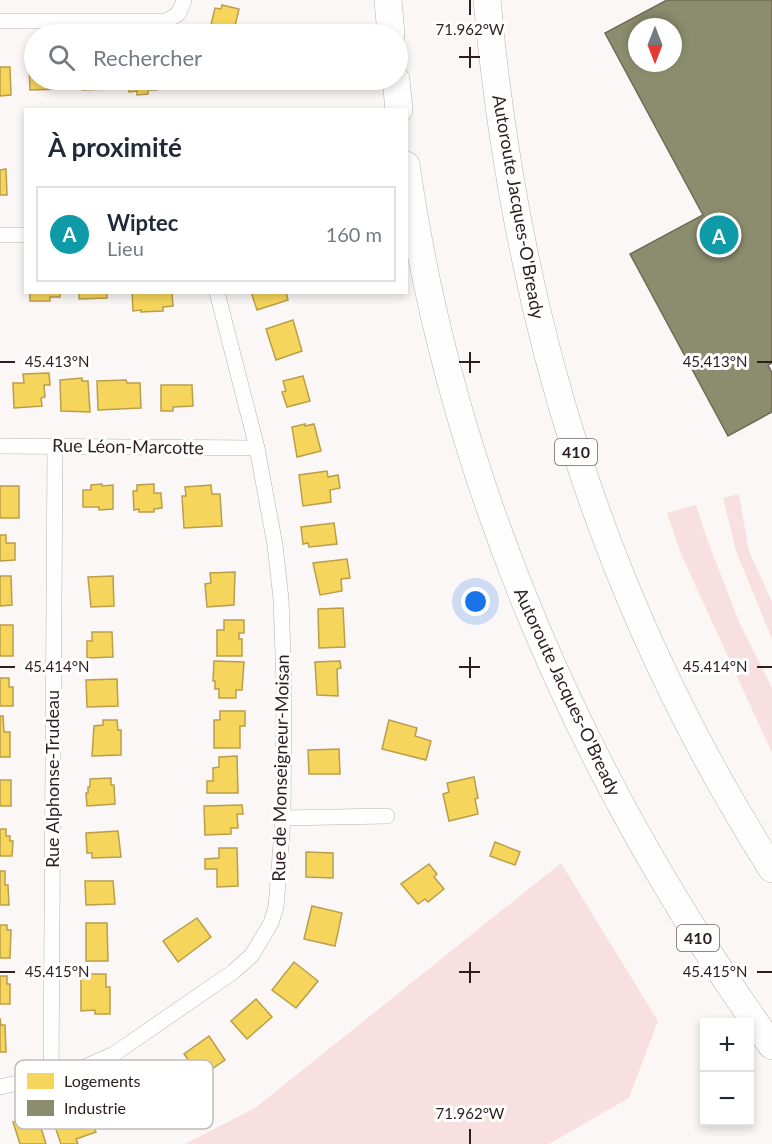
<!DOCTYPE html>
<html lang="fr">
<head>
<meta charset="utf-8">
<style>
  :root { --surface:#fff; --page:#f6f6f7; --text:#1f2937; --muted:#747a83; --line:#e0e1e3; --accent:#7c3aed }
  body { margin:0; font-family:Lato,sans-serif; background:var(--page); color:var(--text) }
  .controls { position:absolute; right:18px; bottom:18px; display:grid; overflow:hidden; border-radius:0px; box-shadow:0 3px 9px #0003 }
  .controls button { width:54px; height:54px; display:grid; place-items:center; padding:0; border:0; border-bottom:2px solid var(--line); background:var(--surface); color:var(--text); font:30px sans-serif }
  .compass { position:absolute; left:628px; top:18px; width:54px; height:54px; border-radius:50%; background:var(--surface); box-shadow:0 3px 9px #0003; rotate:180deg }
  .you { position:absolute; left:476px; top:602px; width:21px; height:21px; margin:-15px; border:4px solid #fff; border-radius:50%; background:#1a73e8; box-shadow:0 0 0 9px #1a73e833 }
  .badge { display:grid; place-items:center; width:39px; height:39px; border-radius:50%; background:var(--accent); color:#fff; font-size:20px; font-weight:700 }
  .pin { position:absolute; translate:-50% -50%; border:3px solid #fff; box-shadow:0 2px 6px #0006 }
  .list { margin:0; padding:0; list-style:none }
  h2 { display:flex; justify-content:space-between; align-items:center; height:78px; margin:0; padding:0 24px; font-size:26px }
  h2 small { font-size:20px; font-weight:400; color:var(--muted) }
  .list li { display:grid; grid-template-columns:39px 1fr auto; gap:18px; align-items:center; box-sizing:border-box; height:96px; margin:0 12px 12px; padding:0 12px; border:2px solid var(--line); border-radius:0px }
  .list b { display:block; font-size:22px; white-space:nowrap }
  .list p { margin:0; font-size:20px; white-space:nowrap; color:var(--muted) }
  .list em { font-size:20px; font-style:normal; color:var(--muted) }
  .icon { flex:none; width:33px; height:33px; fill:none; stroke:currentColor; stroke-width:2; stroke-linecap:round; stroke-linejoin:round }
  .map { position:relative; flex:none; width:772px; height:1144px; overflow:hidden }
  .search { position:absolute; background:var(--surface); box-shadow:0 3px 9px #0003; left:24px; top:24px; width:384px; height:66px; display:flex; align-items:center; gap:15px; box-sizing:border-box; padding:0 21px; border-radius:33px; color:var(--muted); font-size:22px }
  .panel { position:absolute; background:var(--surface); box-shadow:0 3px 9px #0003; left:24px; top:108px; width:384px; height:186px; border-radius:0px }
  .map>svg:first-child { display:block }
</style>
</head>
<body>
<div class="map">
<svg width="772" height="1144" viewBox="0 0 772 1144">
  <rect width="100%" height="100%" fill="#fcf7f7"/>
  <g fill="#f8e0e1">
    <path d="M739,494L749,551L772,602V639L736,551L723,498Z"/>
    <path d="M696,505L707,539L740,624L772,688V753L681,554L667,513Z"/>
    <path d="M561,863L658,1021L629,1098L549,1144H185L255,1108Z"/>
  </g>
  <g fill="#f6d55c" stroke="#ba9e4a" stroke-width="1.5">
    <path d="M222,5L239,9L234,30L211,25L215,8L221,9Z"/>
    <path d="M29,65H34V80H61V89L30,90Z"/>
    <path d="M0,67H10L11,95L0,96Z"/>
    <path d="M81,80H111V89L82,90Z"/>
    <path d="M128,80H156L157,90H148V94L137,95V91L129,92Z"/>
    <path d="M183,80H202L190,89Z"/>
    <path d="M6,169L7,195H0V170Z"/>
    <path d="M30,292H60V297H50V301H30Z"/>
    <path d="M79,292H107V298L79,299Z"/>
    <path d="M132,292H172L173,306L163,307V311L141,312V310L133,311Z"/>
    <path d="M251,292H286L288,300L257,310Z"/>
    <path d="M293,320L302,351L276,360L266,329Z"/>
    <path d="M49,373L50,385H44L45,397L41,398L42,406L14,408L13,383H24L23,374Z"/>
    <path d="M303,376L310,401L287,407L282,392L286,391L283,381Z"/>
    <path d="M82,378V381H88L90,412L61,411L60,380Z"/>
    <path d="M126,380L127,383H140L141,408L98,410L97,381Z"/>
    <path d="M161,385H192L193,406L173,407V411H161Z"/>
    <path d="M305,424V426L314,424L321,451L297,457L292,427Z"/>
    <path d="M327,471L328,477L338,475L340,488L330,490L331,502L303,506L299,475Z"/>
    <path d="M102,484V486L113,485V509L99,510V507H83V490H91V485Z"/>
    <path d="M154,484V493H161L162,508L154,509V512H139V509L134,510L133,491H137V485Z"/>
    <path d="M211,485L212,494H220L222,526L184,528L182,496H186L185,487Z"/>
    <rect x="0" y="486" width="19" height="32"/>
    <path d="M334,523L337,544L309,547L308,543L303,544L301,527Z"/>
    <path d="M0,535H6V543H15V560L0,561Z"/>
    <path d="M347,559L350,578L341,579L342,591L320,595L313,563Z"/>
    <path d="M235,572L234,605L207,607L205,584L211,583L210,573Z"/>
    <path d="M0,576H11L12,605L0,606Z"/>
    <path d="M113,576L114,606L91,607L88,577Z"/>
    <path d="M343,608L345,647L319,648L318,609Z"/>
    <path d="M224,620H244V633H239V639H242V656H217V630H224Z"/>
    <rect x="0" y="625" width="13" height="31"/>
    <path d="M92,632H112L113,657L87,658V641H92Z"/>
    <path d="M214,661L244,662L242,690H236V698H219V689H215V681H213Z"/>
    <path d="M340,661L341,668L337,669L338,696L317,695L315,662Z"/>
    <path d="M0,678H9V687H13V706H0Z"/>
    <path d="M117,679L118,706L87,707L86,680Z"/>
    <path d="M220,711H245V726H240V748H214V720H220Z"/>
    <path d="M0,716H3L4,732H10V757H0Z"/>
    <path d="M103,720H117L118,730H121V755L92,756L94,726L103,725Z"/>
    <path d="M389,720L417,728L415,736L431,741L426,760L382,749Z"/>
    <path d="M339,749L340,774H309L308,750Z"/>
    <path d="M237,756L238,793H207V781H213V768L219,767V757Z"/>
    <path d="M474,777L478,798L475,799L478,814L449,821L443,794L449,792L447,783Z"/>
    <path d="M111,778V785H114L115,804L87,806L86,793H88V787H90V779Z"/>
    <rect x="0" y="780" width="11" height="26"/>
    <path d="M242,805L243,814H237L238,828H231V834L205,835L204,806Z"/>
    <path d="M0,829H6V836H10V841H13L12,856H0Z"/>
    <path d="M118,831L121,857L92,858V853H87L86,833Z"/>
    <path d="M495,842L520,852L515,865L490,856Z"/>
    <path d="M219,848H237L238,886L217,887V869H205V859L219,858Z"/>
    <path d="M306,852L333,853V878L306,877Z"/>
    <path d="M429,864L437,874L434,877L444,889L428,902L425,899L418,904L401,884Z"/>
    <path d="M0,871H5V885H8L9,905H0Z"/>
    <path d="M85,881H113L115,904L86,905Z"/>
    <path d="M312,906L342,913L335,946L304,939Z"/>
    <path d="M197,918L211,937L178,962L163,941Z"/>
    <path d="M86,923H107L108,961H86Z"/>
    <path d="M0,925H7V930H11L10,958H0Z"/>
    <path d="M294,962L318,981L296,1008L272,990Z"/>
    <path d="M81,974H106V987H110V1014H95V1010L81,1011Z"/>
    <path d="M0,976H7V984H10V1004H0Z"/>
    <path d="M256,999L272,1017L247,1039L231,1021Z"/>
    <path d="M0,1018L1,1025H5L6,1052H0Z"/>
    <path d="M209,1036L225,1060L200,1077L184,1054Z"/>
    <path d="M77,1106L79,1111L87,1108L96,1132L76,1139L78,1144H61L51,1115Z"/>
    <path d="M33,1116L37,1129L41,1128L46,1144H20L13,1122Z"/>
  </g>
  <path fill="#8c8c6e" stroke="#706b56" stroke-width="1.5" fill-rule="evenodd" d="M667,0H772V363L768,365L772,373V412L728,436L630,254L703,215L605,33ZM637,27H673V63H637Z"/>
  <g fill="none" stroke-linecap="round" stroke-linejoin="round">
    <defs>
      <g id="minor">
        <path d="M0,21H167L179,13L184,0"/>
        <path d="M0,235H26"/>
        <path d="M0,446L257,448"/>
        <path d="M283,818L387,816"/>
        <path d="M51,1077L55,446"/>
        <path d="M0,1087L80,1069L114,1054L233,972L252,955L271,923L276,907L283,818L284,683L281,599L275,545L257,448L217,292"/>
      </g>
      <g id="motorway">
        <path d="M388,0L391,34"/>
        <path d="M487,0C516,316 601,600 772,869"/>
        <path d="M396,80L399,110"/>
        <path d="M406,165C452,485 584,784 772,1046"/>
      </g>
    </defs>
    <use href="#minor" stroke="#b9b1b1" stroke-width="16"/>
    <use href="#motorway" stroke="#b9b1b1" stroke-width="28"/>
    <use href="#minor" stroke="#fffefe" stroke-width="15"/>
    <use href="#motorway" stroke="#fffefe" stroke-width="27"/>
  </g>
  <path fill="none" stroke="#2d1e1f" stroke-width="2" d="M470,0V15M470,47V68M459,57H480M470,352V373M0,362H15M459,362H480M757,362H772M470,657V678M0,667H15M459,667H480M757,667H772M470,962V983M0,972H15M459,972H480M757,972H772M470,1129V1144"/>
  <g text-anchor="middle" stroke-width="6" stroke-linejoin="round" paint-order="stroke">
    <g fill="#fff" stroke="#6c6262" stroke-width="1.5">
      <rect x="555" y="439" width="42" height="26" rx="4.5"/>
      <rect x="677" y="925" width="42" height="26" rx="4.5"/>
    </g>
    <g font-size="16" font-weight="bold" fill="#2d1e1f">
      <text x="576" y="458">410</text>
      <text x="698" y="944">410</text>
    </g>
    <g font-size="18" fill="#2d1e1f" stroke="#fff">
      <text transform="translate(518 207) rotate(80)" y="6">Autoroute Jacques-O'Bready</text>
      <text transform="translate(128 447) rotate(1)" y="6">Rue Léon-Marcotte</text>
      <text transform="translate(567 692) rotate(65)" y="6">Autoroute Jacques-O'Bready</text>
      <text transform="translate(281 768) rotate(-89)" y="6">Rue de Monseigneur-Moisan</text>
      <text transform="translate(53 779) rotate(-90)" y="6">Rue Alphonse-Trudeau</text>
    </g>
  </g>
  <rect x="15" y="1060" width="198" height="69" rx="9" fill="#fff" stroke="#c0bcbc" stroke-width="1.5"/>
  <rect x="27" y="1073" width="27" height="16" fill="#f6d55c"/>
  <rect x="27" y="1100" width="27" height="16" fill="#8c8c6e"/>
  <g font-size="16" fill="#2d1e1f">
    <text x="64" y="1087">Logements</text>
    <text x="64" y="1114">Industrie</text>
  </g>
  <g font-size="15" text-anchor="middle" fill="#2d1e1f" stroke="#fff" stroke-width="6" stroke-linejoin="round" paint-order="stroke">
    <text x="470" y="35">71.962°W</text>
    <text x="715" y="367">45.413°N</text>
    <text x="57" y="367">45.413°N</text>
    <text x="715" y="672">45.414°N</text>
    <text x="57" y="672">45.414°N</text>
    <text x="57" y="977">45.415°N</text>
    <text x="715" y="977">45.415°N</text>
    <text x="470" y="1119">71.962°W</text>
  </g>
</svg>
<div class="controls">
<button>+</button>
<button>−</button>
</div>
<svg class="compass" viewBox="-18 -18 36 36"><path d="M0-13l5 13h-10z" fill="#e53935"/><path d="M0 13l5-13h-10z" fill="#747a83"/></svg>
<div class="you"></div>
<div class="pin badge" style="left:719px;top:235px;background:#0f9aa8">A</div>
<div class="search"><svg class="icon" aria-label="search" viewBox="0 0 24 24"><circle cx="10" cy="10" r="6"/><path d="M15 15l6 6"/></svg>Rechercher</div>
<section class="panel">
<h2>À proximité<small></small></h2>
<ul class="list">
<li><span class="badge" style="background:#0f9aa8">A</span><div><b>Wiptec</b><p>Lieu</p></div><em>160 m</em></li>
</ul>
</section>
</div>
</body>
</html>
